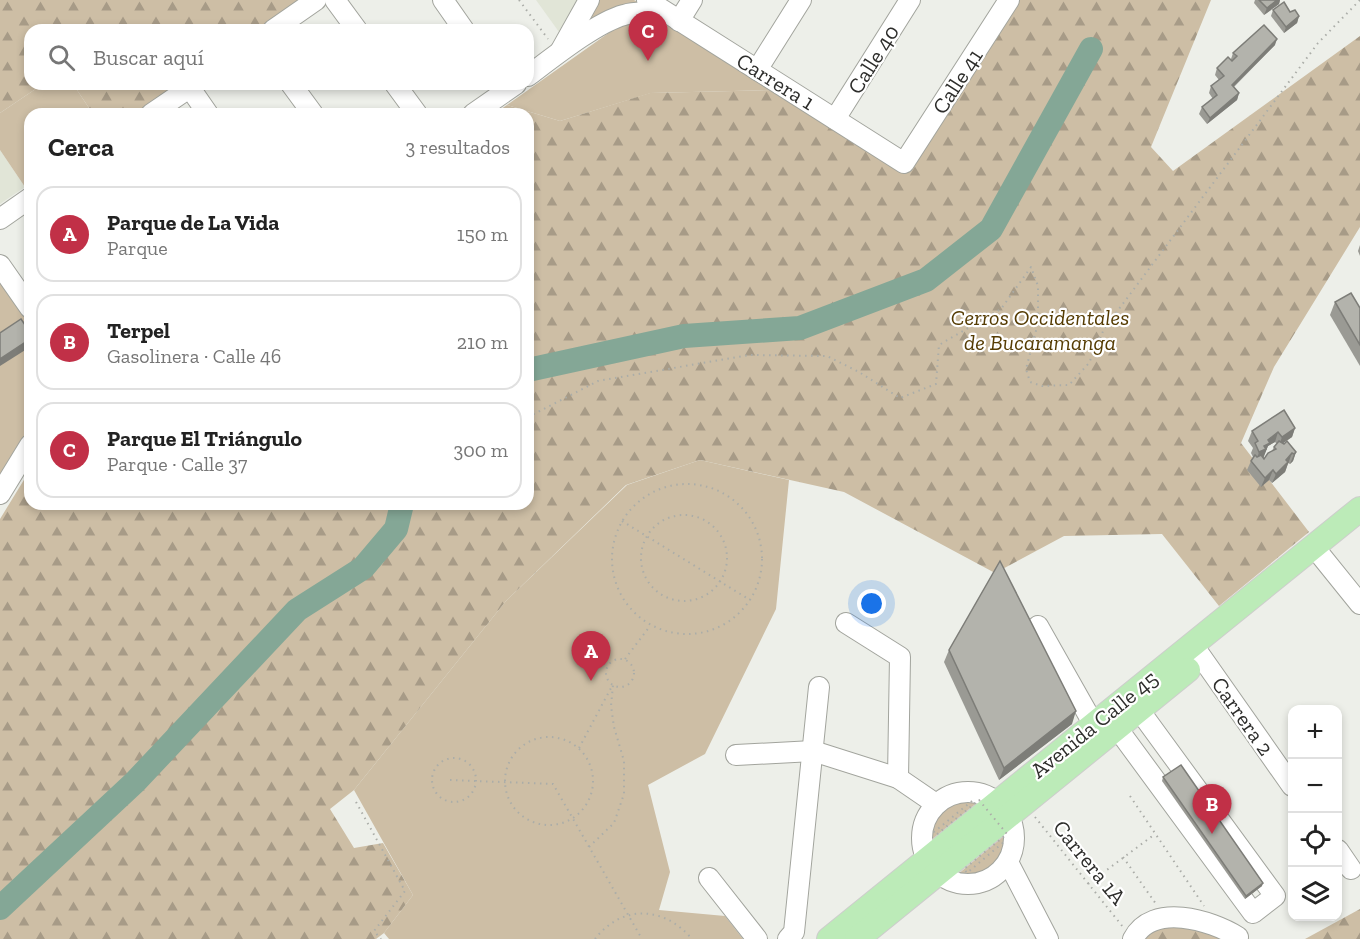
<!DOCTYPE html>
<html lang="es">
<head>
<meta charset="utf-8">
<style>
  :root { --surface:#fff; --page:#f6f6f6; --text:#222; --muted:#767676; --line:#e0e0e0; --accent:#c13047 }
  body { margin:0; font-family:"Zilla Slab",serif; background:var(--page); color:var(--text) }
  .controls { position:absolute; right:18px; bottom:18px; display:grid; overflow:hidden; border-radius:12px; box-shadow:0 3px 9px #0003 }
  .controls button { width:54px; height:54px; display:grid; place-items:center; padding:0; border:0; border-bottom:2px solid var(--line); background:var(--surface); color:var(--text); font:30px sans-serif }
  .you { position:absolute; left:872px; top:604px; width:21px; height:21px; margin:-15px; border:4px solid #fff; border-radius:50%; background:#1a73e8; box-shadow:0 0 0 9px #1a73e833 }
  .badge { display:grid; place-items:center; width:39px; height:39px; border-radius:50%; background:var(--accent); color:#fff; font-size:20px; font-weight:700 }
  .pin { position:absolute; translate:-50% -50px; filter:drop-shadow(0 2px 3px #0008) }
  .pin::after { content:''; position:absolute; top:32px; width:21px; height:18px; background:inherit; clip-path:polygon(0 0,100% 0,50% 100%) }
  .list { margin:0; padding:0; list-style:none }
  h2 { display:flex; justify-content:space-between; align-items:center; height:78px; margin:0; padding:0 24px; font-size:26px }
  h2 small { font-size:20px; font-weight:400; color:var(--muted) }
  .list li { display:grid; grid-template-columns:39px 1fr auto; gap:18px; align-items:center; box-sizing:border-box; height:96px; margin:0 12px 12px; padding:0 12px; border:2px solid var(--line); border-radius:18px }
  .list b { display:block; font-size:22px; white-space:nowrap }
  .list p { margin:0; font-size:20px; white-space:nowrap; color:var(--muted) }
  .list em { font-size:20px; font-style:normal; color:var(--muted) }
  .icon { flex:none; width:33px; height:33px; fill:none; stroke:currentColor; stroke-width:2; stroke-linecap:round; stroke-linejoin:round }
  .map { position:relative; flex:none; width:1360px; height:939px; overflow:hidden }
  .search { position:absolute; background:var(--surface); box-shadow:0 3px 9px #0003; left:24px; top:24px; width:510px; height:66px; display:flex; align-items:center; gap:15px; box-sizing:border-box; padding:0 21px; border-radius:18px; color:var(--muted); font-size:22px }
  .panel { position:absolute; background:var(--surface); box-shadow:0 3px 9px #0003; left:24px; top:108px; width:510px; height:402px; border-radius:18px }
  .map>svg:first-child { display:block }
</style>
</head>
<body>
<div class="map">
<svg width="1360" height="939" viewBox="0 0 1360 939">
  <defs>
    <pattern id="forest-firs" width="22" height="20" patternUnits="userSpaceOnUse" patternTransform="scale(1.5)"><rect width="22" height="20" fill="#cdbea5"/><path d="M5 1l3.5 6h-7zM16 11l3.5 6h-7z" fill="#a79b87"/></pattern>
  </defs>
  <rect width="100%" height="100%" fill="#edefe9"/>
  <g fill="#e1e5d7">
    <path d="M536,0H579L559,32Z"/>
    <path d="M0,150L25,187L0,204Z"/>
  </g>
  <g fill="#cdbea5">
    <path d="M595,0H634L643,5C617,5 606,10 583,23Z"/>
    <path d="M650,21L675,28L772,90L651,93L560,121L507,105L610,32L626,23Z"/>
    <path d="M43,84H73L93,114H30V184L25,187L0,150V113Z"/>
    <path d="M0,278L30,320V427L0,478Z"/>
    <path d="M700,460L789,480L776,609L705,754L648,785L670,872L659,910L725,916L743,939H389L384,933L413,895L354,790L506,601L627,485Z"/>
    <path d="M964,795L982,799L929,842C930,815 938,802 964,795Z"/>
    <path d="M1009,831C1011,860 986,886 957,875Z"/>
  </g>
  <g fill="url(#forest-firs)">
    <path d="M0,0H299L256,30H30V84H43L0,113Z"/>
    <path d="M1019,0H1211L1151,147L1173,171L1360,36V227L1274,367L1241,443L1309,532L1219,606L1162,534L1064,536L995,573L844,492L700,460L626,485L506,601L354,790L330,809L354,848L383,843L413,895L384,933L376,939H0V519L30,470V504H528V114H494L507,105L560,121L650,93L772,90L906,173Z"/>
    <path d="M73,84H178L135,114H93Z"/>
    <path d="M1360,909V939H1305Z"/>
    <path d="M1160,926L1202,928L1222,939H1144L1148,932Z"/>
  </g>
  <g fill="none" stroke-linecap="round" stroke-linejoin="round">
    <g stroke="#84a796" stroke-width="24">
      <path d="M528,370L684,336L800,328L926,280L991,229L1091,49"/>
      <path d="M0,908L135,782L297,610L363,568L396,529L402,504"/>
    </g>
    <defs>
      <g id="minor">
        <path d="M335,0L357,30"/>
        <path d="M443,0L464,30"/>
        <path d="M647,0L904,163L1009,0"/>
        <path d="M679,21L692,0"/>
        <path d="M273,30L316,0"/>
        <path d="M561,50L589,0"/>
        <path d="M757,70L801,0"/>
        <path d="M528,76C552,58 597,22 624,15C637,11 653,13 666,14"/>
        <path d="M291,84L313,114"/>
        <path d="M395,84L417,114"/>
        <path d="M190,88L208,114"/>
        <path d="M151,114L195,84"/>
        <path d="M473,114L516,84"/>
        <path d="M835,119L910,0"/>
        <path d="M0,219L30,198"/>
        <path d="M0,265L30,308"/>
        <path d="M0,494L30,445"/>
        <path d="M1314,547L1360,604"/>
        <path d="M846,623L900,657L898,778L936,804"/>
        <path d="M1038,626L1094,725"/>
        <path d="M1193,645L1292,786"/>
        <path d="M1117,728L1253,913L1275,896L1139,710"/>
        <path d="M736,755L813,751L898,778"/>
        <circle cx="968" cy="838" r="46"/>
        <path d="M1338,850L1351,869"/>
        <path d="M1008,862L1048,939"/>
        <path d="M709,878L757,939"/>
        <path d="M788,939L794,932L819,687"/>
        <path d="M1133,939C1152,902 1211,920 1238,937"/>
      </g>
      <g id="major">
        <path d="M829,939L1360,509"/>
        <path d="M857,939L1188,670"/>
      </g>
    </defs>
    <use href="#minor" stroke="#a2a49d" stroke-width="22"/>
    <use href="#major" stroke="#cdcdcc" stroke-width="26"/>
    <g stroke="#abada8" stroke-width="2" stroke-dasharray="1.5 4.5" stroke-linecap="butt">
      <path d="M519,0L548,39"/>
      <path d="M528,417L598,381L749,355L827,356L859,372L900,398L936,384L939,345L1001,309L1031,267L1038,286V323L1026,369L1030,382L1042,386L1069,385L1089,363L1104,329L1318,43L1360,0"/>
      <circle cx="687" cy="559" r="75"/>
      <circle cx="684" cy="558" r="43"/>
      <path d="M622,521L750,600"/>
      <circle cx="620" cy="673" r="14"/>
      <path d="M625,659L650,626"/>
      <circle cx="549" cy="781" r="44"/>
      <path d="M579,748L611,688"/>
      <circle cx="454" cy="780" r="22"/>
      <path d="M450,780L553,784L642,939"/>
      <path d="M1130,796L1204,906"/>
      <path d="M356,802L405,891L374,931L381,939"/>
      <path d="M1035,817L1123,927"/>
      <path d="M589,847L614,823L624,794V761L614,727L611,706L613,685"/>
      <path d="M1123,857L1156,904"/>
      <path d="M1088,884L1155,834"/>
      <path d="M595,939C622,904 664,906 692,939"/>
    </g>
    <use href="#minor" stroke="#fff" stroke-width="20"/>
    <use href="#major" stroke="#bcebb8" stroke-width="24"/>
    <path stroke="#abada8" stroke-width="2" stroke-dasharray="1.5 4.5" stroke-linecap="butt" d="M972,801L934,832L936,835L979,800L1007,834L964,869L967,873L1005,841"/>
  </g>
  <g fill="#9a9a94" fill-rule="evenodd">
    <path d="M1255,0H1280L1279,4L1264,15L1254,3Z"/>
    <path d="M1273,10L1290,12L1299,16L1297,23L1284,33L1271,16Z"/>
    <path d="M1275,45L1234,87L1239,93L1237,100L1207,124L1199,114L1202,107L1213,99L1209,93L1211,86L1219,80L1215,75L1217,68L1231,59L1233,53Z"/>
    <path d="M1360,245V256L1358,251Z"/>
    <path d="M1335,302L1360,308V366L1330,315Z"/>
    <path d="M1295,428L1292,437L1283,443L1296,452L1293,461L1290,464L1288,463L1285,472L1272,483L1269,480L1261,487L1247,470L1251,461L1253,457L1251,453L1253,448L1248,441L1252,431ZM1275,442L1277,444L1274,447L1272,451L1264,459L1263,457L1268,446Z"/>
    <path d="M949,650L1072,724L999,780L944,662Z"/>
    <path d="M1163,777L1262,886L1245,899L1162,781Z"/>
  </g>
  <g fill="#7d7d78">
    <path d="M1277,0H1280L1279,4L1264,15L1267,8Z"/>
    <path d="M1299,16L1297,23L1284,33L1286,27Z"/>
    <path d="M1277,39L1275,45L1229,91L1232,85Z"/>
    <path d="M1239,93L1237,100L1207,124L1210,118Z"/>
    <path d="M30,339V347L0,366V359Z"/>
    <path d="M1295,428L1292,437L1279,446L1282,437Z"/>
    <path d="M1278,432L1275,442L1268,446L1263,459L1256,462L1259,452L1268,440Z"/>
    <path d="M1296,452L1293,461L1290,464L1294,454Z"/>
    <path d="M1292,453L1285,472L1272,483L1276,474Z"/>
    <path d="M1273,470L1269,480L1261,487L1265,478Z"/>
    <path d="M1076,711L1072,724L999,780L1004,768Z"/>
    <path d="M1263,883L1262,886L1245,899L1246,896Z"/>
  </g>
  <g fill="#b3b3ac" stroke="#7d7d78" stroke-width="1.5">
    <path d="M1259,0H1277L1267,8Z"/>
    <path d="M1284,2L1290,12L1295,10L1299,16L1286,27L1273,10Z"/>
    <path d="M1264,25L1277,39L1232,85L1239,93L1210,118L1202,107L1217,95L1211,86L1224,76L1217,68L1228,57L1232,61L1237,56L1233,53Z"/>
    <path d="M1351,293L1360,308V345L1335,302Z"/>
    <path d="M21,319L30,332V339L0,359V333Z"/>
    <path d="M1284,410L1295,428L1282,437L1278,432L1268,440L1270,443L1264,446L1266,449L1259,452L1255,443L1258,441L1252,431Z"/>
    <path d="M1279,441L1284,444L1287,441L1296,452L1294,454L1292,453L1286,460L1288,462L1276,474L1273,470L1265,478L1251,461L1255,455L1257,457L1261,455L1264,459L1268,453L1276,449L1274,447Z"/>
    <path d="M1000,561L1076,711L1004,768L949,650Z"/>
    <path d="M1181,765L1263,883L1246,896L1163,777Z"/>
  </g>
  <g text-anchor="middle" stroke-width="4.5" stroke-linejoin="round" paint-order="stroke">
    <g font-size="22" fill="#2d2d2b" stroke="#fff">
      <text transform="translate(873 59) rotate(-58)" y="8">Calle 40</text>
      <text transform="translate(776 81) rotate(32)" y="8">Carrera 1</text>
      <text transform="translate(957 81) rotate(-57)" y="8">Calle 41</text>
      <text transform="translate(1243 716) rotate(55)" y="8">Carrera 2</text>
      <text transform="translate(1094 724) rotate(-39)" y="8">Avenida Calle 45</text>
      <text transform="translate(1090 862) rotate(51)" y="8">Carrera 1A</text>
    </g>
    <g font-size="22" font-style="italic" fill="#553b02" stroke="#fff">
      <text x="1040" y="325">Cerros Occidentales<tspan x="1040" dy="25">de Bucaramanga</tspan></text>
    </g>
  </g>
</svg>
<div class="controls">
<button>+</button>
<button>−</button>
<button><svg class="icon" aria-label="locate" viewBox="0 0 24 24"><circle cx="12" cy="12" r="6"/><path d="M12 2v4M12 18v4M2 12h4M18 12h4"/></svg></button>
<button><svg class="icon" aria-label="layers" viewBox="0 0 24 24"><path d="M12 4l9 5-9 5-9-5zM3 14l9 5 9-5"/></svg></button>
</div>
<div class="you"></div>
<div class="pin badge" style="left:591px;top:681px">A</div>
<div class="pin badge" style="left:1212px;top:834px">B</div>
<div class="pin badge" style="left:648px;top:61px">C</div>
<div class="search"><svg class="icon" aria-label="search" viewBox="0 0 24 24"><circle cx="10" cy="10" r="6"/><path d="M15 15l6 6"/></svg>Buscar aquí</div>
<section class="panel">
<h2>Cerca<small>3 resultados</small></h2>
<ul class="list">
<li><span class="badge">A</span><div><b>Parque de La Vida</b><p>Parque</p></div><em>150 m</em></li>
<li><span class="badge">B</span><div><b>Terpel</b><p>Gasolinera · Calle 46</p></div><em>210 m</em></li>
<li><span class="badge">C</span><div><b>Parque El Triángulo</b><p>Parque · Calle 37</p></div><em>300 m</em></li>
</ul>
</section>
</div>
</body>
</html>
